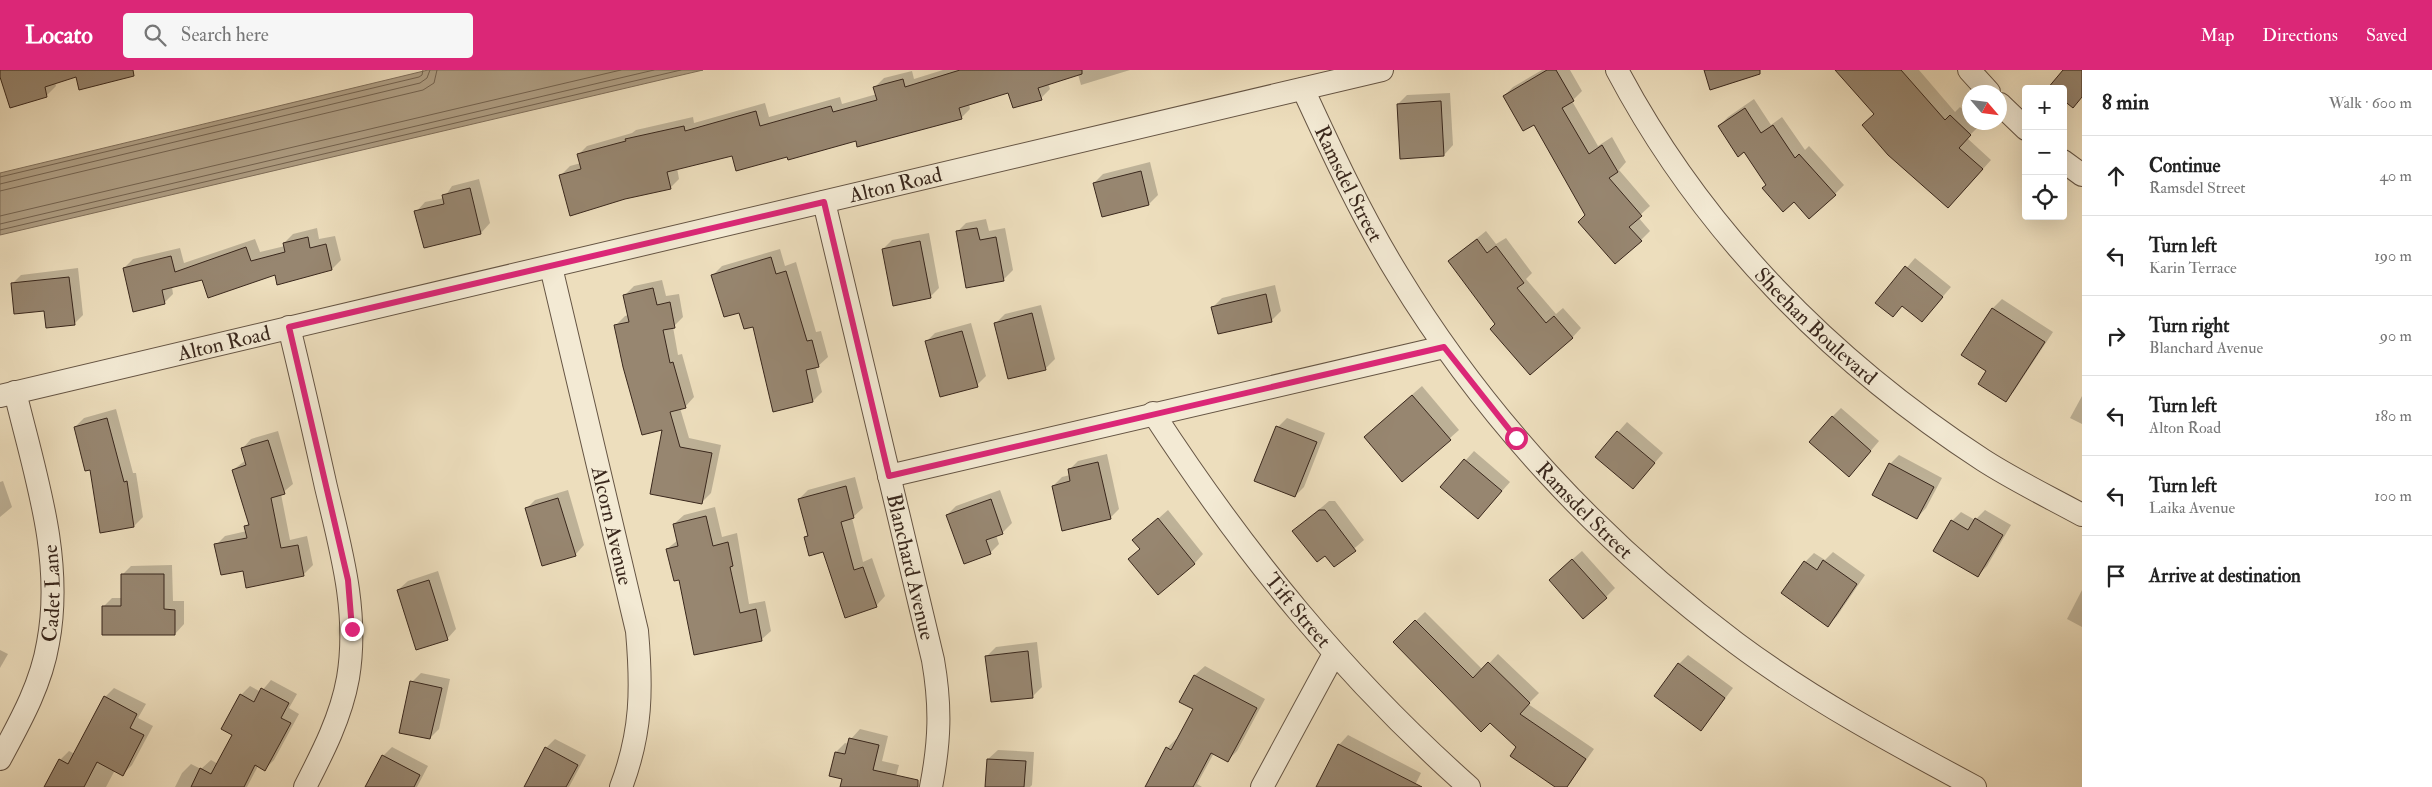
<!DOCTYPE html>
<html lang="en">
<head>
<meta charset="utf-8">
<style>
  :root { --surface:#fff; --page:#f6f6f6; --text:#222; --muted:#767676; --line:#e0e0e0; --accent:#db2777 }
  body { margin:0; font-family:"IM FELL Double Pica",serif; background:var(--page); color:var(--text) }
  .controls { position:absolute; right:15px; top:15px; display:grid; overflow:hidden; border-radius:5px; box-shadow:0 5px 20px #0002 }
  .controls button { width:45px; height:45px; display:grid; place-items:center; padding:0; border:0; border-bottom:1px solid var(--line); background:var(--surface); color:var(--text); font:25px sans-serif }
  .compass { position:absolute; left:1962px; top:15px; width:45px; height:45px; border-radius:50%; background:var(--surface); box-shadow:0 5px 20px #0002; rotate:118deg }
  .stop { position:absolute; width:15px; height:15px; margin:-11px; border:4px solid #db2777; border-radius:50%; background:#fff }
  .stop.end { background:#db2777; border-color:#fff; box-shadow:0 1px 5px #0008 }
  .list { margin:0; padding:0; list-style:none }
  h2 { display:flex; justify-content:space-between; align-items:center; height:65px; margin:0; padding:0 20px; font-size:21px }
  h2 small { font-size:16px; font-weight:400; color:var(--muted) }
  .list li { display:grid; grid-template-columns:32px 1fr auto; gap:15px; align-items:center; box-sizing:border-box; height:80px; padding:0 20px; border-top:1px solid var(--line) }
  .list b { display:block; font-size:19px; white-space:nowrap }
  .list p { margin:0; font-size:16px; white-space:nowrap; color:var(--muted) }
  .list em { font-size:16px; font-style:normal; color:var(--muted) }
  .icon { flex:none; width:28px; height:28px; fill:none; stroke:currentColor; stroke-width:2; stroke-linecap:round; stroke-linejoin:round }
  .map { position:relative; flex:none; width:2082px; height:717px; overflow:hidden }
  header { display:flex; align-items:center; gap:30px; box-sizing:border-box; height:70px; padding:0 25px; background:var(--accent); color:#fff }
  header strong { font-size:24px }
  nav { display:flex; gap:28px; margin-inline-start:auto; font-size:18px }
  .search { width:350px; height:45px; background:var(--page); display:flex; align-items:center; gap:12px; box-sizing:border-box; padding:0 18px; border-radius:5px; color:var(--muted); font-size:19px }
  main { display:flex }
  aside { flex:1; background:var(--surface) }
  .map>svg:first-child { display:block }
</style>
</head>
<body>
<header>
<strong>Locato</strong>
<div class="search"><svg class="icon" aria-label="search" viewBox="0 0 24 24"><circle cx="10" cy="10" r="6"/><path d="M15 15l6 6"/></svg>Search here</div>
<nav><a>Map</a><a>Directions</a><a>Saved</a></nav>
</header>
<main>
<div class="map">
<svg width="2082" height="717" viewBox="0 0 2082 717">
  <rect width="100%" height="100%" fill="#eddebd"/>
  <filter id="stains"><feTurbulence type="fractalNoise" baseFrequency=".004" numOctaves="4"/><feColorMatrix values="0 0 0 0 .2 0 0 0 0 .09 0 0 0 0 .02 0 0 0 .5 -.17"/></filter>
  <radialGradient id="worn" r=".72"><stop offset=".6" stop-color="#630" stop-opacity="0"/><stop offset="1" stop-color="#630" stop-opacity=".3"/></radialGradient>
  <path fill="#b0a086" stroke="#80705c" d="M428,0H703L0,165V103Z"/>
  <g fill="#0003">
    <path d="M0,0H128L77,5L55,12L56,16L47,25L10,37Z"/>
    <path d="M943,0H1130L1081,15L1078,4L1048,13L1050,19L1041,28L1009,22L969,34L970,39L961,48L788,85H733L677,98L679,109L670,118L561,105L570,96L581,93L578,85L587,76L632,63L636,60L693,47L694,53L765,33L769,47L840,27L842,34L877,24L875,17L884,8L912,1L914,9Z"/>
    <path d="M1542,0H1570L1582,21L1572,31L1598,76L1612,67L1626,92L1619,100L1650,136L1638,147L1650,161L1641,170L1587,144L1534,53L1504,26L1513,17Z"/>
    <path d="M1838,0H1919L1955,42L1960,37L1970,46V52H1977L1980,55L1967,68L1991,90L1957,128L1875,43Z"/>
    <path d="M1450,23L1453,75L1444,85L1398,34L1407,25Z"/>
    <path d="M1754,29L1771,55L1782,47L1805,80L1809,76L1844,115L1835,124L1794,131L1767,115L1745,81L1719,56L1728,47Z"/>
    <path d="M1150,92L1158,125L1149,134L1094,113L1103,104Z"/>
    <path d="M479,109L490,153L481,163L425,177L416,142L425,132L444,128L452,116Z"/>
    <path d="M986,149L989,161L1005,158L1013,200L1004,209L957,162L966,153Z"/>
    <path d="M317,158L319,169L335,166L341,190L332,199L203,209L172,217L173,224L164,233L124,198L133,189L180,178L184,193L255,169L260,182L285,176L284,173L293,164Z"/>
    <path d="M1486,161L1496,174L1506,168L1532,203L1526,209L1556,244L1563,238L1581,258L1572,268L1496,254L1449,191Z"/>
    <path d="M929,163L939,218L930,227L883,179L892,170Z"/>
    <path d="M780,179L785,196L796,192L816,262L821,261L828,287L816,298L822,322L813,331L713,205L722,196Z"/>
    <path d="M1915,188L1951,217L1922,251L1903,235L1877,233Z"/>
    <path d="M78,198L83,245L74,254L12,214L21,205Z"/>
    <path d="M662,210L666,226L679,224L683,247L673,257L678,285L682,284L694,327L685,337L680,338L689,368L721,375L711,423L701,433L616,255L625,246L629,245L625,225L634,216Z"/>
    <path d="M1275,215L1281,241L1271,251L1213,237L1222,228Z"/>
    <path d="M2002,229L2053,262L2014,321L2005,330L1988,301L1963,285L1993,238Z"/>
    <path d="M1041,235L1055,289L1046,298L1009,308L996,253L1005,244Z"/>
    <path d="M971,253L986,306L977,315L926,272L935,263Z"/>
    <path d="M1422,316L1459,360L1403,410L1374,358Z"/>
    <path d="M2082,326V354L2070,348Z"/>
    <path d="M1841,338L1879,371L1858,396L1832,347Z"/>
    <path d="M116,339L133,403H136L143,447L134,456L101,461L91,398L75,357L84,348Z"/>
    <path d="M1287,348L1325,363L1304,417L1295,426L1278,357Z"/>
    <path d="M1627,352L1663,383L1642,408L1596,387Z"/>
    <path d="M278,361L293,414L281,424L290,470L307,466L313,495L304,504L244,499L216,475L225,466L247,461L246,456L249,453L233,400L246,390L242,379L251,369Z"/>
    <path d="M1474,381L1510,412L1487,438L1442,417Z"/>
    <path d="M1107,384L1119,439L1110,448L1053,416L1062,407L1070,405L1069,400L1078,391Z"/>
    <path d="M1899,385L1942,408L1926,438L1917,448L1890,394Z"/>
    <path d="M855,407L863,438L852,448L863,492L872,488L885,526L876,536L823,481L806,468L808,465L799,429L808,420Z"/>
    <path d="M3,411L12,437L0,447V412Z"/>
    <path d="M568,420L584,475L575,485L526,439L535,430Z"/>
    <path d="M1000,420L1012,453L1003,462L996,465L999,474L990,483L947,445L956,436Z"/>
    <path d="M1329,431H1335L1364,470L1334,496L1325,484L1294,461Z"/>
    <path d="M715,437L722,467L737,463L749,534L765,531L771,561L761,570L680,508L667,479L678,470L674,454L684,445Z"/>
    <path d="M1168,440L1203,484L1194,494L1130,489L1141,478L1134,470Z"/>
    <path d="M1985,440L2011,455L1987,496L1978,505L1952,451L1961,442L1975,450Z"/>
    <path d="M1582,481L1615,518L1606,527L1559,501Z"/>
    <path d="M1833,482L1865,505L1837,546L1828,555L1805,492L1814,483L1825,490Z"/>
    <path d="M172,495L173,531H184V554L175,564L103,537L112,528H122V505L131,496Z"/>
    <path d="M438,501L456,559L447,569L398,520L408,511Z"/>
    <path d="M2082,520V557L2067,549Z"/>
    <path d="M1425,542L1483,600L1498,584L1539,623L1528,634L1594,679L1567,717H1557L1490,651L1394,572Z"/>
    <path d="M1037,572L1042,617L1033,626L987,586L996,577Z"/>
    <path d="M0,580L8,584L0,598Z"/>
    <path d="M1688,585L1733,618L1701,660L1679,594Z"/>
    <path d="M1205,596L1265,629L1237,681L1228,690L1214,683L1197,714L1202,717H1146L1167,678L1176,669L1178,670L1195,639L1181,631L1195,605Z"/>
    <path d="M421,603L450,609L439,659L430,668L412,612Z"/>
    <path d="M271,610L297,624L289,638L299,644L274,690L265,699L258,696L247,717H175L182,703L191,694L201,699L211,690L218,694L234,664L241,625L250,616L261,622Z"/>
    <path d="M114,618L146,634L138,648L153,656L132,695L123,704L115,700L106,717H45L60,690L69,681L75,684L105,627Z"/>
    <path d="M860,659L888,666L882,691L899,695L893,717H841L843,708L836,682L845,673L849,674L851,669Z"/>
    <path d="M1348,665L1421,703L1414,717H1317L1339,675Z"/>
    <path d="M555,669L586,685L569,717H525L546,678Z"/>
    <path d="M392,677L428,696L417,717H366L383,686Z"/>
    <path d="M998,680L1034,682L1032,715L1030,717H987L988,689Z"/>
  </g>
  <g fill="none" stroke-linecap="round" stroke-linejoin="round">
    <g stroke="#746451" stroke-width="1">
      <path d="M0,107L419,7L422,5L423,0"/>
      <path d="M0,114L420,13L427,8L430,0"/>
      <path d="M0,121L423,20L434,13L437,0"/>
      <path d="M0,146L621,0"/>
      <path d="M0,154L654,0"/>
      <path d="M0,160L681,0"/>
    </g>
  </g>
  <g fill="#978670" stroke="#39271c">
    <path d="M0,0H133L134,6L79,20L76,7L45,17L47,27L10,38L0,7Z"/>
    <path d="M960,0H1082V4L1038,18L1042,30L1013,38L1008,23L959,38L962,49L857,77L856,71L788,90L787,87L736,101L732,86L667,102L671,119L625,129L570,146L559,105L581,99L577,84L626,71L625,69L684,56L685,61L756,41L760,56L831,36L833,42L877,30L873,17L903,9L905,17Z"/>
    <path d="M1547,0H1556L1574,31L1562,38L1589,84L1602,75L1618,102L1609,108L1642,146L1629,157L1642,171L1615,194L1578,152L1585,145L1534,55L1523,61L1503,26Z"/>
    <path d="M1704,0H1760V4L1710,20Z"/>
    <path d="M1835,0H1901L1945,50L1950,45L1971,65L1959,78L1983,99L1948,138L1888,85L1862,55L1874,44Z"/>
    <path d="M2063,0H2082V27L2073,38L2063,30V19H2047Z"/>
    <path d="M1441,31L1444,86L1400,89L1397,34Z"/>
    <path d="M1745,38L1761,63L1773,55L1795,88L1799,84L1836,125L1809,149L1794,132L1783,142L1762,118L1766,115L1744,82L1738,87L1718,56Z"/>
    <path d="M1141,101L1149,135L1102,147L1093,113Z"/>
    <path d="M470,118L481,164L424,178L414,141L444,134L442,125Z"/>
    <path d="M977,158L980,170L996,167L1004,211L966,218L956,161Z"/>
    <path d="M308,167L310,178L326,174L332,200L277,215L275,205L208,228L202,210L162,220L165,234L133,242L123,198L171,186L175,202L246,177L251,191L285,182L283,173Z"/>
    <path d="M1477,169L1487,183L1496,176L1524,213L1517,218L1546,253L1554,246L1573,268L1530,305L1490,259L1495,254L1448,191Z"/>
    <path d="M920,171L931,228L893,236L882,179Z"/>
    <path d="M771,187L776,204L786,201L807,271L812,270L819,297L806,300L813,332L773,342L753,257L744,259L739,243L724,247L711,205Z"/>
    <path d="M1905,196L1943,227L1922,252L1902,236L1893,247L1875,233Z"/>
    <path d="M69,207L75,255L46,258L44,241L14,244L11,213Z"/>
    <path d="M653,218L657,235L670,232L675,258L663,260L670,293L673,292L686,338L670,342L680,377L712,383L702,434L650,424L662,360L642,365L623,297L614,255L629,252L623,225Z"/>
    <path d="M1266,224L1272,252L1218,264L1211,237Z"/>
    <path d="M1992,238L2045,272L2006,332L1978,314L1986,301L1961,285Z"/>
    <path d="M1032,243L1046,300L1008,309L994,253Z"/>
    <path d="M962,261L978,317L940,327L925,271Z"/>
    <path d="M1412,325L1451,370L1402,412L1364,367Z"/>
    <path d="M1832,346L1871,381L1849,407L1809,372Z"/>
    <path d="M107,348L124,412L127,411L134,457L100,463L90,400L85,401L74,357Z"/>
    <path d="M1276,356L1317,372L1295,427L1254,411Z"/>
    <path d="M1617,361L1655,393L1633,419L1595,387Z"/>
    <path d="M268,370L285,424L271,428L281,478L298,475L304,506L246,518L243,501L221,505L214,474L247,468L244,456L249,455L232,400L246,395L241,378Z"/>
    <path d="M1464,389L1502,421L1478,449L1440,417Z"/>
    <path d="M1098,392L1111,449L1062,461L1052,416L1070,411L1068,399Z"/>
    <path d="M1889,393L1934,417L1917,449L1872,425Z"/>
    <path d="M846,416L854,448L841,452L854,500L863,497L877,537L845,548L823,482L809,486L804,467L808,466L798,429Z"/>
    <path d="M558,428L576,486L542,496L525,438Z"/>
    <path d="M991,429L1003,464L986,470L991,484L964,494L946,445Z"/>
    <path d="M1319,440H1325L1356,481L1334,497L1325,486L1317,492L1292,461Z"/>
    <path d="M706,446L713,476L728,472L733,496L730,497L740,543L756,539L762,571L694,585L679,510L674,511L666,479L678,476L673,454Z"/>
    <path d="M1158,448L1195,494L1158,525L1128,489L1140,479L1132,470Z"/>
    <path d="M1975,448L2003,465L1978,507L1933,481L1951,450L1968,460Z"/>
    <path d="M1572,489L1607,528L1583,549L1549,510Z"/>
    <path d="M1823,490L1857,514L1828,557L1781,523L1804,491L1817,500Z"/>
    <path d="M121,504H164V539L175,540V565H102V536H121Z"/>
    <path d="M429,510L448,570L416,580L397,520Z"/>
    <path d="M1415,550L1473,608L1488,592L1530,633L1520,644L1586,689L1567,717H1555L1510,686L1516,677L1490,653L1481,662L1393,572Z"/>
    <path d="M1028,581L1033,628L991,632L985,586Z"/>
    <path d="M1678,593L1725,628L1701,661L1654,626Z"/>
    <path d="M1194,605L1257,638L1228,692L1211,683L1193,717H1145L1166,677L1171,680L1193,639L1179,632Z"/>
    <path d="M410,611L442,618L430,669L399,663Z"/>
    <path d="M261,618L289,633L281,648L291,653L265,701L255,695L244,717H191L200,698L211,704L232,665L221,659L240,624L254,632Z"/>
    <path d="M104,626L137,644L130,658L144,665L123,706L97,692L84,717H44L59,689L68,694Z"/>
    <path d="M849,668L879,675L873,700L918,710V717H840L842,709L829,706L835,682L845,684Z"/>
    <path d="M1338,674L1422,717H1316Z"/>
    <path d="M545,677L578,695L566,717H524Z"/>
    <path d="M382,685L420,705L414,717H365Z"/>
    <path d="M987,689L1026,691L1024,717H985Z"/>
  </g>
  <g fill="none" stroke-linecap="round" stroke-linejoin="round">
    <defs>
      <g id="street">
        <path id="s1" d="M1617,0C1702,161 1831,291 1983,390C2014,410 2049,427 2082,445"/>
        <path d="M1969,0L1989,22"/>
        <path id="s2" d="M1303,19C1332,82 1361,145 1398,205C1485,348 1602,473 1736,573C1811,629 1893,673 1975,717"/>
        <path d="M2000,34L2026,59"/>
        <path d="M2063,91L2082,105"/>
        <path id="s3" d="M824,132L933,590C941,636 940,671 931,717"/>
        <path id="s4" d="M551,197L637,561C642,618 642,662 621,717"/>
        <path d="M289,257C302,310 314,363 326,417C341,480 359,542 348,608C341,647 323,682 305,717"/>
        <path id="s5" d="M0,326L1382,0"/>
        <path id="s6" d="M1153,343C1245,484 1343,605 1469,717"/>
        <path d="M889,406L1444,277"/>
        <path id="s7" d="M0,689C20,652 41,615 48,573C64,489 35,404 15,322"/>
        <path d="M1262,717L1334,584"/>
      </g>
    </defs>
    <use href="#street" stroke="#654" stroke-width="24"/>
    <use href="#street" stroke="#f3ead4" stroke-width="22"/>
  </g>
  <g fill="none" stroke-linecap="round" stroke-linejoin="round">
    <path stroke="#db2777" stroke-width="6" d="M352,559L348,510L289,257L824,132L889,406L1444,277L1516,368"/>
  </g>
  <g text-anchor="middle" stroke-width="4" stroke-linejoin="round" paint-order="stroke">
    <g font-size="21" fill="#39271c" stroke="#f3ead4">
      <text dy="7" stroke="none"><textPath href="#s2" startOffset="105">Ramsdel Street</textPath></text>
      <text dy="7" stroke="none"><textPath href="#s5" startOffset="920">Alton Road</textPath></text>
      <text dy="7" stroke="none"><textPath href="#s1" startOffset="326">Sheehan Boulevard</textPath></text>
      <text dy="7" stroke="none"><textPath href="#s5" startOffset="230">Alton Road</textPath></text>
      <text dy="7" stroke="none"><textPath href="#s2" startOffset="510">Ramsdel Street</textPath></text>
      <text dy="7" stroke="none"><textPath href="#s4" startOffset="266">Alcorn Avenue</textPath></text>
      <text dy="7" stroke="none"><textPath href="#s3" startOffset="375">Blanchard Avenue</textPath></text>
      <text dy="7" stroke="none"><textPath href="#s7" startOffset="176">Cadet Lane</textPath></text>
      <text dy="7" stroke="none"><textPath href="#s6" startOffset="245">Tift Street</textPath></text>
    </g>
  </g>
  <rect width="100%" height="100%" filter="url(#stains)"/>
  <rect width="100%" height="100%" fill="url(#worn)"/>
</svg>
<div class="controls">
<button>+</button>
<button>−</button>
<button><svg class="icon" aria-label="locate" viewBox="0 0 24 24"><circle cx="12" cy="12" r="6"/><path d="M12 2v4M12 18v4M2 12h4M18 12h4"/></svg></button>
</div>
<svg class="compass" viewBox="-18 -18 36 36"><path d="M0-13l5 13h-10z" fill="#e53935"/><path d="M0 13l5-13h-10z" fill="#767676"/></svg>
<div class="stop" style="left:1516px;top:368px"></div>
<div class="stop end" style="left:352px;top:559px"></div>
</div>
<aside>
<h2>8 min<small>Walk · 600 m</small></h2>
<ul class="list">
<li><svg class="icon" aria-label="ahead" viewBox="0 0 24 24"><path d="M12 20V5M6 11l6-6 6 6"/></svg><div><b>Continue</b><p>Ramsdel Street</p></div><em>40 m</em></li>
<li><svg class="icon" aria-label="left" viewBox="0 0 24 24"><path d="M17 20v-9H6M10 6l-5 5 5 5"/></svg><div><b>Turn left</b><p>Karin Terrace</p></div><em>190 m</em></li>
<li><svg class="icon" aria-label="right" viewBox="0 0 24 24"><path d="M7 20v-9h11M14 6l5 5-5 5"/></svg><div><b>Turn right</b><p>Blanchard Avenue</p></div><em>90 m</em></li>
<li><svg class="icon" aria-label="left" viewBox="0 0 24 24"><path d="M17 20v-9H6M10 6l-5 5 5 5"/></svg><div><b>Turn left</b><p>Alton Road</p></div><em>180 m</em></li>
<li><svg class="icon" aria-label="left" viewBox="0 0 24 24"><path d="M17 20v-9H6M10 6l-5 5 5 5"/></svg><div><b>Turn left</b><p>Laika Avenue</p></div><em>100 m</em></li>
<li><svg class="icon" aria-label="arrive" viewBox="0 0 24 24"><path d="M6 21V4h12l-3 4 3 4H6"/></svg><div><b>Arrive at destination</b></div></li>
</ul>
</aside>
</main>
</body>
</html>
